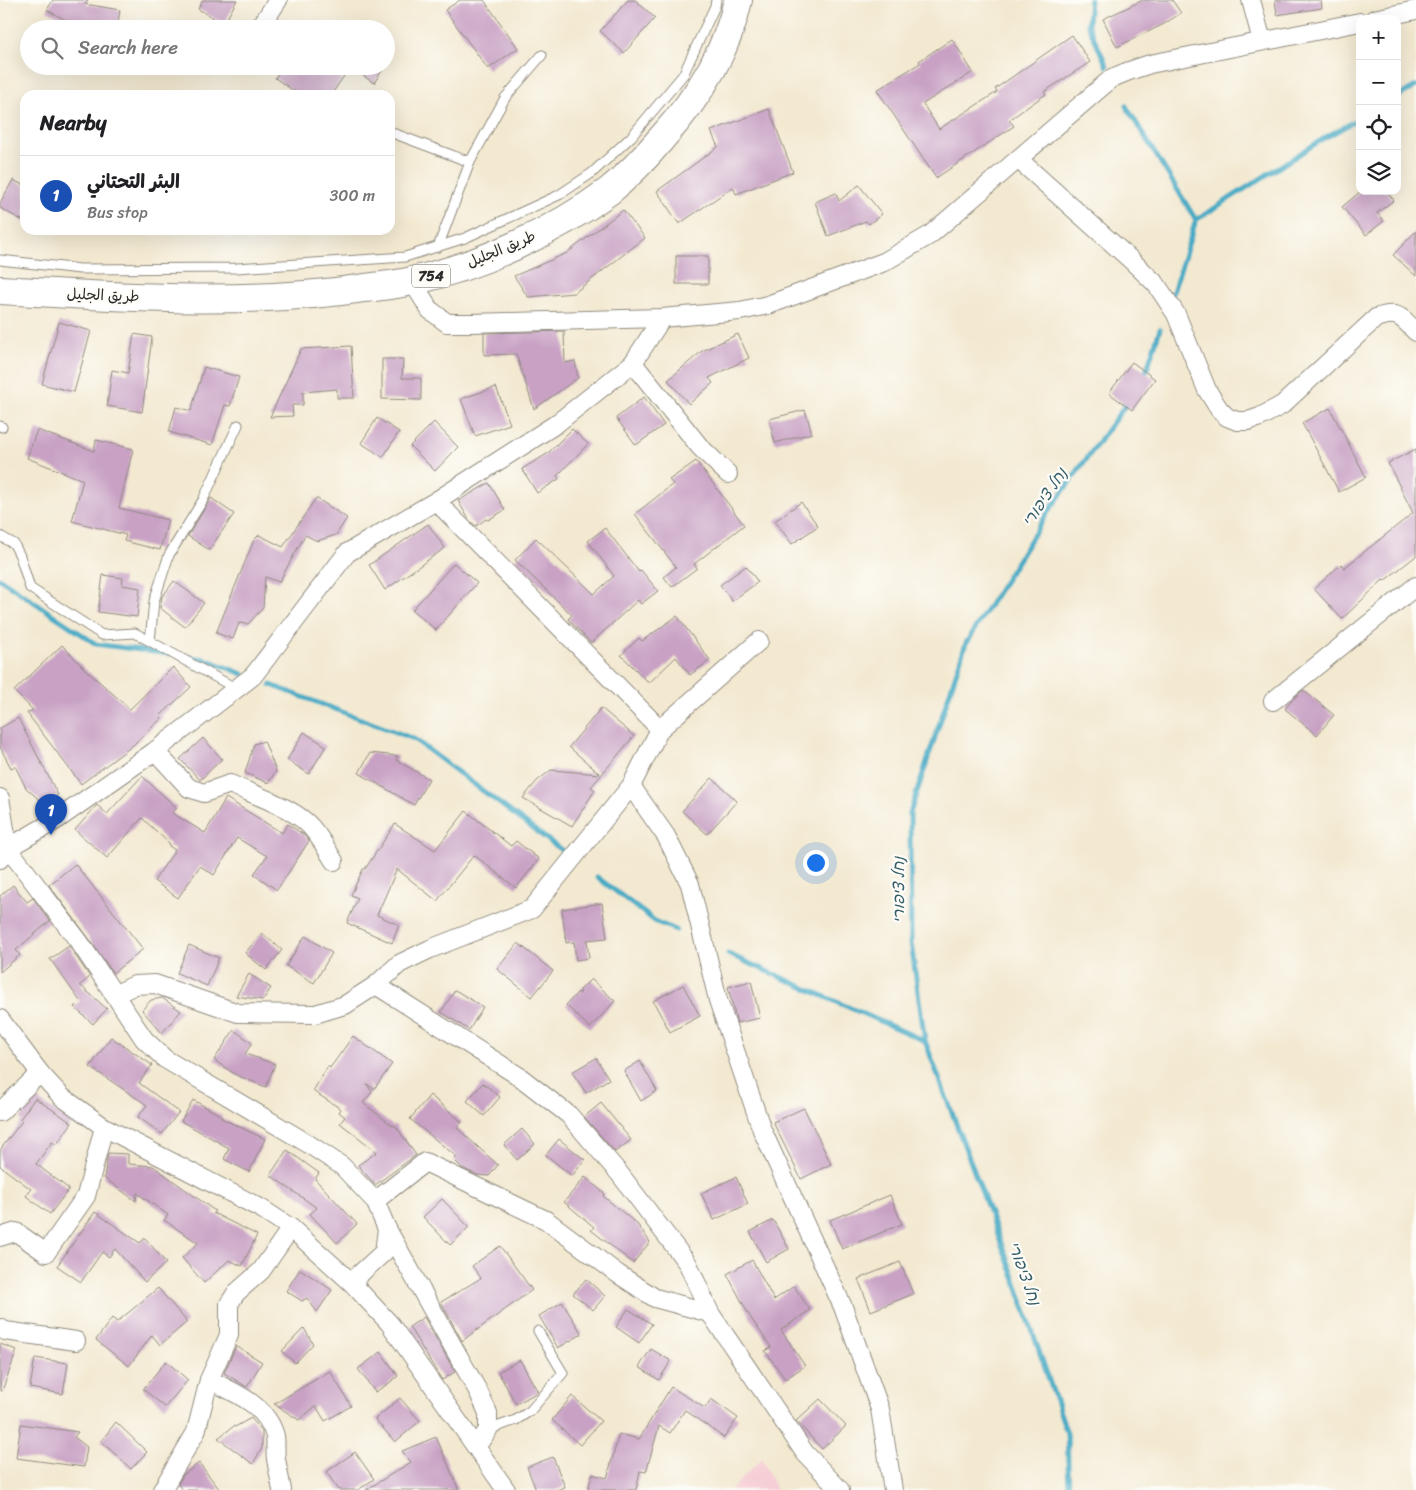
<!DOCTYPE html>
<html lang="en">
<head>
<meta charset="utf-8">
<style>
  :root { --surface:#fff; --page:#f2f2f2; --text:#202124; --muted:#757577; --line:#e0e0e0; --accent:#7c3aed }
  body { margin:0; font-family:Sriracha,"Playpen Sans Arabic","Playpen Sans Hebrew",sans-serif; background:var(--page); color:var(--text) }
  .controls { position:absolute; right:15px; top:15px; display:grid; overflow:hidden; border-radius:10px; box-shadow:0 5px 20px #0002 }
  .controls button { width:45px; height:45px; display:grid; place-items:center; padding:0; border:0; border-bottom:1px solid var(--line); background:var(--surface); color:var(--text); font:25px sans-serif }
  .you { position:absolute; left:815px; top:862px; width:18px; height:18px; margin:-12px; border:4px solid #fff; border-radius:50%; background:#1a73e8; box-shadow:0 0 0 8px #1a73e833 }
  .badge { display:grid; place-items:center; width:32px; height:32px; border-radius:50%; background:var(--accent); color:#fff; font-size:16px; font-weight:700 }
  .pin { position:absolute; translate:-50% -41px; filter:drop-shadow(0 1px 2px #0008) }
  .pin::after { content:''; position:absolute; top:26px; width:18px; height:15px; background:inherit; clip-path:polygon(0 0,100% 0,50% 100%) }
  .list { margin:0; padding:0; list-style:none }
  h2 { display:flex; justify-content:space-between; align-items:center; height:65px; margin:0; padding:0 20px; font-size:21px }
  h2 small { font-size:16px; font-weight:400; color:var(--muted) }
  .list li { display:grid; grid-template-columns:32px 1fr auto; gap:15px; align-items:center; box-sizing:border-box; height:80px; padding:0 20px; border-top:1px solid var(--line) }
  .list b { display:block; font-size:19px; white-space:nowrap }
  .list p { margin:0; font-size:16px; white-space:nowrap; color:var(--muted) }
  .list em { font-size:16px; font-style:normal; color:var(--muted) }
  .icon { flex:none; width:28px; height:28px; fill:none; stroke:currentColor; stroke-width:2; stroke-linecap:round; stroke-linejoin:round }
  .map { position:relative; flex:none; width:1416px; height:1490px; overflow:hidden }
  .search { position:absolute; background:var(--surface); box-shadow:0 5px 20px #0002; left:20px; top:20px; width:375px; height:55px; display:flex; align-items:center; gap:12px; box-sizing:border-box; padding:0 18px; border-radius:28px; color:var(--muted); font-size:19px }
  .panel { position:absolute; background:var(--surface); box-shadow:0 5px 20px #0002; left:20px; top:90px; width:375px; height:145px; border-radius:15px }
  .map>svg:first-child { display:block }
</style>
</head>
<body>
<div class="map">
<svg width="1416" height="1490" viewBox="0 0 1416 1490">
  <rect width="100%" height="100%" fill="#fdfcf7"/>
  <filter id="ink" filterUnits="userSpaceOnUse"><feTurbulence type="fractalNoise" baseFrequency=".02" numOctaves="2"/><feDisplacementMap in="SourceGraphic" scale="10" xChannelSelector="R" yChannelSelector="G"/><feConvolveMatrix kernelMatrix="1 2 1 2 8 2 1 2 1" color-interpolation-filters="sRGB"/></filter>
  <filter id="wash" filterUnits="userSpaceOnUse"><feTurbulence type="fractalNoise" baseFrequency=".0096" numOctaves="4" result="noise"/><feDisplacementMap in="SourceGraphic" scale="20" xChannelSelector="R" yChannelSelector="G"/><feGaussianBlur stdDeviation="1.12" result="paint"/><feColorMatrix in="noise" values="0 0 0 0 0 0 0 0 0 0 0 0 0 0 0 0 0 1.4 0 .05"/><feComposite in="paint" operator="in"/></filter>
  <g filter="url(#wash)">
    <rect width="100%" height="100%" fill="#f3e9d1"/>
    <path fill="#f6cfd6" d="M762,1458L776,1490H731Z"/>
    <g fill="none" stroke-linecap="round" stroke-linejoin="round">
      <g stroke="#46aac5" stroke-width="5">
        <path d="M1090,0L1088,25L1107,66"/>
        <path d="M1397,97L1416,86"/>
        <path d="M1126,106L1196,220"/>
        <path d="M1171,298L1196,220L1326,137L1360,118"/>
        <path d="M1144,378L1160,329"/>
        <path d="M0,579L96,644L169,654"/>
        <path d="M182,656L205,659L243,674"/>
        <path d="M271,685L414,739L564,852"/>
        <path d="M597,877L656,922L676,930"/>
        <path d="M728,954L925,1041"/>
        <path d="M1069,1490L1067,1433L1015,1280L925,1041L911,943L910,813L966,643L1048,512L1129,400"/>
      </g>
    </g>
    <g id="blocks">
      <g fill="#c8a1c4">
        <path d="M53,0H88L85,4L120,10L117,29H83L47,10Z"/>
        <path d="M203,0H237L224,24L198,9Z"/>
        <path d="M460,0H484L518,48L488,69L445,10Z"/>
        <path d="M628,0H635L655,18L624,53L600,31Z"/>
        <path d="M1143,0H1172L1181,13L1164,24L1117,47L1103,19Z"/>
        <path d="M1275,0H1321L1322,8L1277,15Z"/>
        <path d="M1072,35L1090,62L1044,92L1046,94L1009,120L1014,126L936,178L877,90L920,63L919,61L952,39L973,72L923,104L939,129L997,92L995,89Z"/>
        <path d="M283,66H385L374,83L350,67L331,95H300L275,78Z"/>
        <path d="M769,109L793,172L736,194L733,187L679,224L657,191L718,147L711,131Z"/>
        <path d="M13,180L25,186V222L0,208V203Z"/>
        <path d="M859,185L882,214L869,224L866,221L828,236L815,202L836,193L839,201Z"/>
        <path d="M1361,191H1386L1394,200L1377,213L1384,221L1366,235L1342,207Z"/>
        <path d="M623,210L645,238L574,293L528,297L514,276L567,253Z"/>
        <path d="M1416,231V276L1393,255Z"/>
        <rect x="676" y="256" width="32" height="28"/>
        <path d="M59,322L91,331L74,392L42,384Z"/>
        <path d="M564,331L565,363L575,361L578,378L534,409L516,354L484,355V333Z"/>
        <path d="M134,334L152,337L142,412L107,406L112,370L128,373Z"/>
        <path d="M738,334L749,358L709,378L713,383L689,404L668,380L702,351Z"/>
        <path d="M351,346L354,398H337V389L303,392V405H292L293,416L270,417L301,349Z"/>
        <path d="M382,359H403L402,378H421V400L382,399Z"/>
        <path d="M1132,362L1155,379L1132,410L1109,393Z"/>
        <path d="M204,367L239,377L230,406L225,405L212,445L169,432L176,407L191,411Z"/>
        <path d="M496,387L510,424L475,436L461,399Z"/>
        <path d="M644,397L664,425L636,445L616,418Z"/>
        <path d="M1330,408L1366,477L1339,492L1302,423Z"/>
        <path d="M805,410L812,433L775,443L769,419Z"/>
        <path d="M377,418L399,432L383,457L361,443Z"/>
        <path d="M434,422L458,447L435,471L410,446Z"/>
        <path d="M572,429L588,444L557,476L559,479L537,493L522,469L547,454Z"/>
        <path d="M37,430L94,451L96,440L133,449L119,508L168,520L160,550L124,541L126,535L72,521L83,480L27,458Z"/>
        <path d="M1416,449V556L1384,581L1383,580L1342,619L1314,589L1341,564L1344,568L1413,513L1388,463Z"/>
        <path d="M696,461L744,525L694,564L697,568L672,587L664,577L676,567L635,514L673,484L669,480Z"/>
        <path d="M489,483L505,510L488,520L486,519L476,526L470,521L458,501Z"/>
        <path d="M211,498L234,514L209,550L188,536Z"/>
        <path d="M316,498L347,518L336,535L317,541L305,535L279,582L265,577L263,608L248,624L239,623L233,639L216,633L254,540L259,535L283,547Z"/>
        <path d="M801,502L818,526L792,544L775,521Z"/>
        <path d="M428,524L445,548L385,590L369,565Z"/>
        <path d="M605,528L639,572L641,570L658,591L641,604L638,600L591,643L568,619L572,615L515,560L536,538L594,594L614,576L588,541Z"/>
        <path d="M454,563L477,583L436,630L412,610Z"/>
        <path d="M746,566L758,582L732,601L720,585Z"/>
        <path d="M103,575L123,578L122,585L140,588L137,617L98,612Z"/>
        <path d="M174,581L204,603L185,627L160,608L162,597Z"/>
        <path d="M677,616L710,660L690,675L676,657L649,683L621,655L639,638L642,641Z"/>
        <path d="M62,645L85,669L130,709L173,667L191,687L160,716L162,718L132,746L81,784L27,713L33,710L14,691Z"/>
        <path d="M1303,690L1334,715L1317,735L1285,709L1293,699Z"/>
        <path d="M601,708L634,736L591,787L595,790L572,826L523,798L537,781L551,770L600,774L569,747Z"/>
        <path d="M18,718L58,795L43,803L26,788L15,766L11,768L0,747V728Z"/>
        <path d="M304,732L326,746L309,774L287,760Z"/>
        <path d="M203,738L222,759L200,780L180,759Z"/>
        <path d="M264,741L276,771L268,783L245,773L254,744Z"/>
        <path d="M370,753L398,756L396,760L429,779L414,805L359,773Z"/>
        <path d="M142,776L177,808L172,813L205,833L226,798L282,833L288,824L304,835L309,841L277,890L254,874L267,856L237,838L214,875L200,866L178,898L154,881L175,850L169,846L170,844L142,818L107,858L75,830L97,805L107,814Z"/>
        <path d="M712,778L737,801L707,834L682,811Z"/>
        <path d="M466,811L511,846L516,841L539,859L516,888L474,855L437,901L397,869L377,915L399,925L392,943L347,923L358,898L351,895L363,869H365L395,824L435,850Z"/>
        <path d="M75,864L143,949L113,973L88,937L49,885Z"/>
        <path d="M13,885L27,902L33,898L50,921L16,950L20,955L0,972V896Z"/>
        <path d="M602,903L607,938L587,940L589,958L576,960L574,942L566,943L562,909Z"/>
        <path d="M262,933L282,950L266,970L245,953Z"/>
        <path d="M305,936L332,953L314,983L286,966Z"/>
        <path d="M518,943L553,971L532,997L497,969Z"/>
        <path d="M189,945L219,958L207,986L177,973Z"/>
        <path d="M69,946L90,977L80,985L107,1009L93,1024L74,1007L80,1001L50,959Z"/>
        <path d="M249,974L271,988L263,1000L236,996Z"/>
        <path d="M591,979L615,1001L590,1028L566,1005L578,992L580,994V990Z"/>
        <path d="M751,981L760,1018L737,1023L728,987Z"/>
        <path d="M683,985L700,1016L670,1032L653,1001Z"/>
        <path d="M455,990L483,1007L469,1030L441,1012Z"/>
        <path d="M162,998L181,1011L162,1033L142,1010L151,1000Z"/>
        <path d="M234,1030L252,1043L245,1054L275,1064L266,1087L236,1075L214,1060Z"/>
        <path d="M353,1036L392,1064L374,1089L367,1084L372,1092L363,1103L393,1126L395,1125L416,1155L375,1185L358,1165L377,1152L340,1123L345,1117L339,1112L341,1109L313,1091L328,1066L330,1068Z"/>
        <path d="M111,1037L152,1065L139,1083L179,1112L162,1134L138,1117L147,1105L90,1067Z"/>
        <path d="M596,1058L609,1079L586,1093L572,1072Z"/>
        <path d="M640,1061L657,1091L641,1101L624,1071Z"/>
        <path d="M483,1083L500,1097L484,1116L467,1101Z"/>
        <path d="M430,1095L462,1122L457,1128L498,1165L489,1176L477,1175L462,1168L454,1160L457,1157L410,1119Z"/>
        <path d="M35,1098L72,1123L56,1145L52,1142L36,1164L69,1189L50,1214L26,1196L31,1189L0,1166V1150L22,1121L20,1119Z"/>
        <path d="M193,1100L222,1116L221,1118L265,1139L249,1172L224,1159L229,1148L181,1121Z"/>
        <path d="M601,1103L631,1140L615,1152L584,1117Z"/>
        <path d="M804,1108L831,1164L801,1179L773,1122Z"/>
        <path d="M522,1129L535,1144L517,1160L504,1145Z"/>
        <path d="M559,1139L585,1160L572,1176L546,1155Z"/>
        <path d="M287,1150L319,1173L315,1179L357,1224L337,1243L310,1214L317,1208L270,1175Z"/>
        <path d="M108,1153L128,1154V1164L153,1166L215,1211L213,1213L257,1235L242,1266L229,1260L204,1283L182,1258L198,1243L164,1220L168,1215L137,1193L136,1201L104,1178Z"/>
        <path d="M585,1177L605,1194L603,1196L637,1224L650,1242L633,1263L591,1230L594,1227L564,1202Z"/>
        <path d="M736,1177L748,1204L714,1220L701,1193Z"/>
        <path d="M890,1195L902,1224L842,1249L830,1220Z"/>
        <path d="M442,1199L469,1227L450,1245L423,1217Z"/>
        <path d="M95,1212L140,1243L145,1238L166,1263L145,1282L115,1249L109,1257L102,1252L81,1282L57,1266Z"/>
        <path d="M773,1220L789,1249L766,1262L750,1232Z"/>
        <path d="M500,1246L532,1290L462,1341L441,1302L481,1278L472,1266Z"/>
        <path d="M752,1260L774,1300L794,1286L810,1310L781,1330L805,1366L785,1379L765,1351L771,1347L750,1317L727,1274Z"/>
        <path d="M900,1262L913,1294L871,1311L858,1279Z"/>
        <path d="M300,1269L332,1290L317,1312L307,1298L302,1301L286,1291Z"/>
        <path d="M586,1279L605,1296L593,1310L573,1294Z"/>
        <path d="M158,1288L187,1322L160,1345L152,1335L129,1366L96,1340L112,1318L117,1322Z"/>
        <path d="M562,1302L582,1334L558,1348L539,1316Z"/>
        <path d="M628,1309L652,1324L639,1343L616,1327Z"/>
        <path d="M424,1317L455,1372L442,1380L409,1327Z"/>
        <path d="M304,1328L313,1344L295,1363L282,1351Z"/>
        <path d="M0,1344L17,1350L2,1391H0Z"/>
        <path d="M236,1346L262,1362L247,1387L224,1373Z"/>
        <path d="M651,1349L671,1361L659,1380L639,1367Z"/>
        <path d="M381,1352L398,1376L388,1384L375,1392L358,1369Z"/>
        <path d="M35,1358L68,1363L63,1394L30,1388Z"/>
        <path d="M520,1360L538,1392L516,1404L498,1372Z"/>
        <path d="M166,1361L188,1380L165,1407L143,1389Z"/>
        <path d="M330,1371L351,1406L325,1421L316,1406L299,1420L274,1404Z"/>
        <path d="M671,1387L705,1408L711,1399L738,1418L724,1438L685,1410L670,1433L659,1426L646,1472L640,1471L636,1490H588L592,1474L607,1478L619,1434L639,1439Z"/>
        <path d="M572,1396L601,1421L580,1445L552,1420Z"/>
        <path d="M400,1398L420,1421L395,1442L375,1419Z"/>
        <path d="M820,1399L846,1426L822,1449L796,1421Z"/>
        <path d="M251,1418L262,1431V1448L253,1464L218,1438L234,1426L235,1427Z"/>
        <path d="M116,1422L147,1452L131,1469L101,1441Z"/>
        <path d="M21,1424L78,1432L74,1437L87,1447L84,1467L16,1458Z"/>
        <path d="M436,1437L459,1490H366L411,1462L402,1451Z"/>
        <path d="M355,1452L374,1479L358,1490H339L326,1472Z"/>
        <path d="M553,1457L565,1487L556,1490H536L527,1467Z"/>
        <path d="M199,1463L220,1490H182L178,1484L183,1475Z"/>
      </g>
    </g>
  </g>
  <g filter="url(#ink)">
    <use href="#blocks" fill-opacity="0" stroke="#8f8a7e" stroke-width="1"/>
    <g fill="none" stroke-linecap="round" stroke-linejoin="round">
      <defs>
        <g id="service">
          <path d="M390,132L470,162"/>
          <path d="M438,247L470,162L505,98L542,55"/>
          <path d="M0,260L80,269L237,268L405,257L465,238L559,195L592,173L631,137L683,75L715,6L716,0"/>
          <path d="M0,426L2,427"/>
          <path d="M0,536L14,544L20,556L30,588L102,635L135,633L237,689"/>
          <path d="M150,641L154,601L169,555L203,500L238,425"/>
          <path d="M488,1430L516,1420L530,1411L563,1373L538,1331"/>
        </g>
        <g id="minor">
          <path d="M1251,0L1262,41"/>
          <path d="M1374,19L1416,10"/>
          <path d="M259,29L278,0"/>
          <path d="M1018,159L1131,260L1156,284L1176,314L1207,390L1219,409L1227,417L1237,421H1248L1260,417L1282,405L1376,318C1398,310 1401,317 1416,332"/>
          <path d="M412,281L430,310L447,323H471L662,318L740,311L768,305L884,262L930,235L1112,78L1129,71L1150,64L1360,22"/>
          <path d="M633,363L700,447L728,474"/>
          <path d="M436,501L660,729"/>
          <path d="M1273,701L1416,586"/>
          <path d="M155,751L189,788L204,793L230,784C252,794 289,806 307,823C318,833 326,848 334,861"/>
          <path d="M631,786L666,836L690,884L718,1000L762,1130L843,1307L880,1409L893,1490"/>
          <path d="M0,798L8,848L80,943L144,1039L165,1059L307,1143L342,1166L375,1201L387,1229L384,1252L351,1282"/>
          <path d="M0,859L8,848L58,819L155,751L253,676L347,553L436,501L556,424L633,363L662,318"/>
          <path d="M376,985L520,1077L569,1115L619,1173L688,1264L710,1313"/>
          <path d="M114,995L135,985L155,984L238,1013L315,1014L345,1005L376,985L399,964L430,949L532,909L631,786L660,729L759,641"/>
          <path d="M0,1019L40,1073L62,1097L104,1127L262,1209L291,1228L351,1282L390,1324L506,1490"/>
          <path d="M0,1112L40,1073"/>
          <path d="M375,1201L425,1162L546,1220L618,1274L655,1298L710,1313L805,1453L840,1490"/>
          <path d="M387,1229L478,1391L488,1413V1430L476,1447"/>
          <path d="M0,1237L16,1232L46,1253L86,1196L104,1127"/>
          <path d="M0,1328L5,1331L76,1341"/>
          <path d="M209,1380C234,1392 267,1405 275,1436C276,1443 275,1452 276,1459C278,1470 280,1480 282,1490"/>
          <path d="M162,1490L196,1432L209,1380L229,1335V1304L236,1293L261,1271L291,1228"/>
        </g>
        <path id="primary" d="M0,290C120,297 245,306 365,288C380,286 397,285 412,281C479,266 554,232 609,191C628,176 645,158 661,139C697,99 727,53 738,0"/>
      </defs>
      <use href="#service" stroke="#8f8a7e" stroke-width="11"/>
      <use href="#minor" stroke="#8f8a7e" stroke-width="20"/>
      <use href="#primary" stroke="#8f8a7e" stroke-width="30"/>
      <use href="#service" stroke="#fff" stroke-width="9"/>
      <use href="#minor" stroke="#fff" stroke-width="18"/>
      <use href="#primary" stroke="#fff" stroke-width="28"/>
    </g>
  </g>
  <g text-anchor="middle" stroke-width="4.5" stroke-linejoin="round" paint-order="stroke">
    <rect fill="#fdfcf7" stroke="#6a6a68" stroke-width="1" x="412" y="264.5" width="38" height="23" rx="4"/>
    <g font-size="14" font-weight="bold" fill="#2b2b2b">
      <text x="431" y="281">754</text>
    </g>
    <g font-size="15" fill="#2b2b2b" stroke="#fdfcf7">
      <text transform="translate(501 249) rotate(-23)" y="5">طريق الجليل</text>
      <text transform="translate(103 295) rotate(2)" y="5">طريق الجليل</text>
    </g>
    <g font-size="16" font-style="italic" fill="#365e69" stroke="#fdfcf7">
      <text transform="translate(1044 497) rotate(-56)" y="6">נחל ציפורי</text>
      <text transform="translate(898 890) rotate(-90)" y="6">נחל ציפורי</text>
      <text transform="translate(1025 1273) rotate(70)" y="6">נחל ציפורי</text>
    </g>
  </g>
</svg>
<div class="controls">
<button>+</button>
<button>−</button>
<button><svg class="icon" aria-label="locate" viewBox="0 0 24 24"><circle cx="12" cy="12" r="6"/><path d="M12 2v4M12 18v4M2 12h4M18 12h4"/></svg></button>
<button><svg class="icon" aria-label="layers" viewBox="0 0 24 24"><path d="M12 4l9 5-9 5-9-5zM3 14l9 5 9-5"/></svg></button>
</div>
<div class="you"></div>
<div class="pin badge" style="left:51px;top:835px;background:#1a4fb4">1</div>
<div class="search"><svg class="icon" aria-label="search" viewBox="0 0 24 24"><circle cx="10" cy="10" r="6"/><path d="M15 15l6 6"/></svg>Search here</div>
<section class="panel">
<h2>Nearby<small></small></h2>
<ul class="list">
<li><span class="badge" style="background:#1a4fb4">1</span><div><b>البئر التحتاني</b><p>Bus stop</p></div><em>300 m</em></li>
</ul>
</section>
</div>
</body>
</html>
